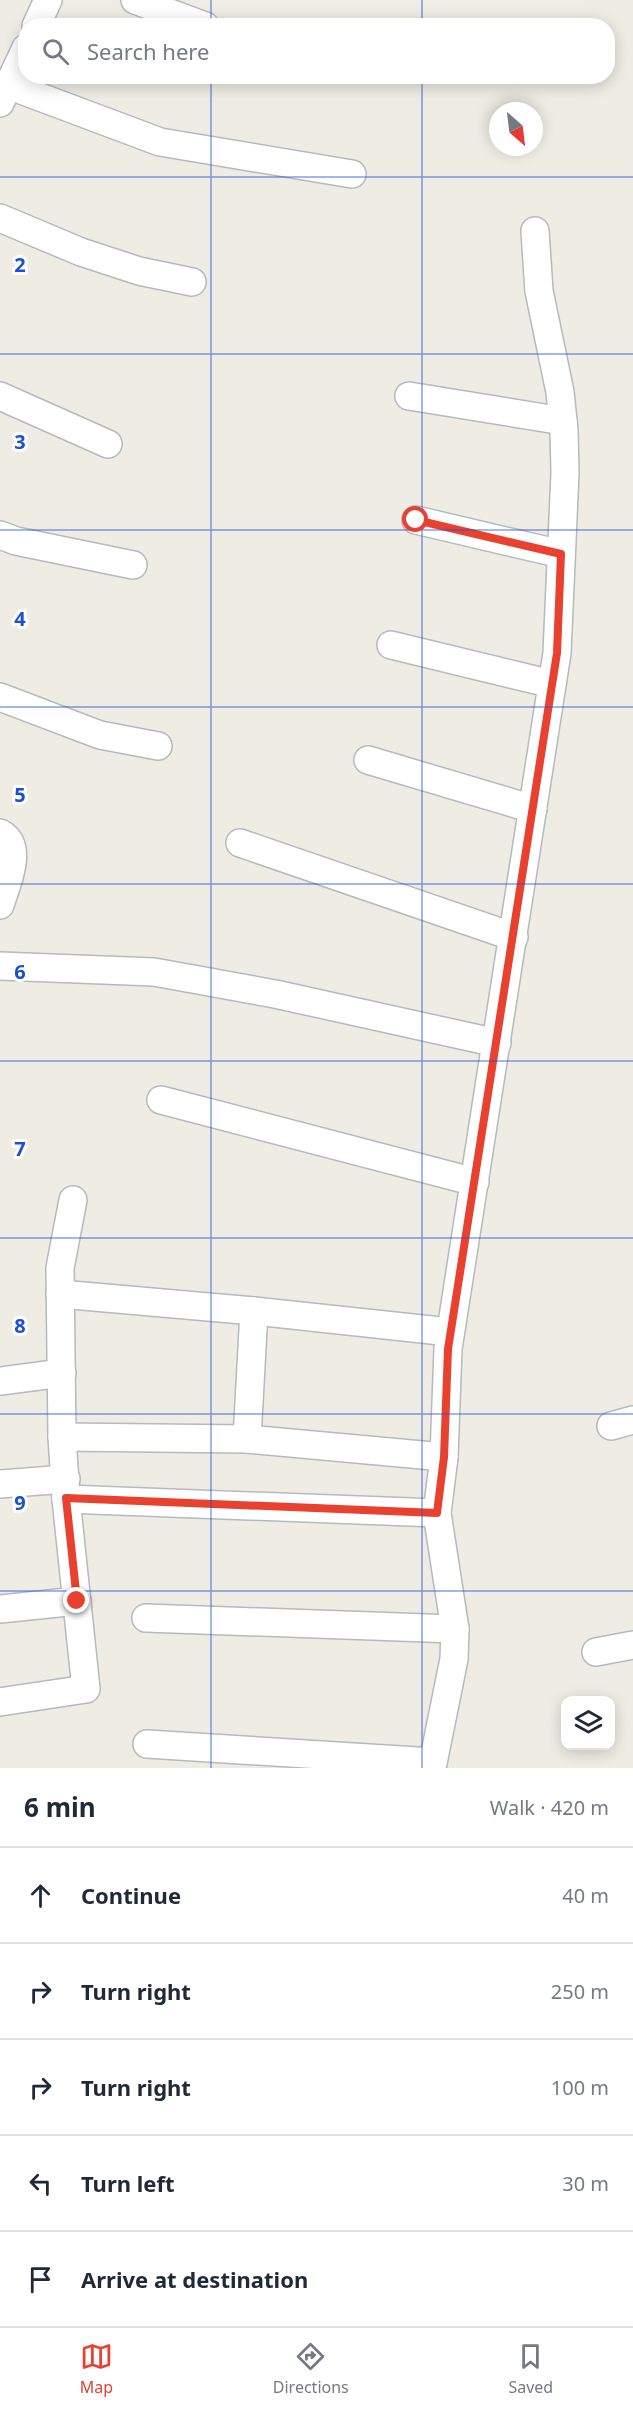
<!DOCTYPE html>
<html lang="en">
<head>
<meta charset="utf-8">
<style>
  :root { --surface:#fff; --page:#f6f6f7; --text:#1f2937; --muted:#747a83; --line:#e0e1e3; --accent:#e84130 }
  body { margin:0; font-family:"Noto Sans",sans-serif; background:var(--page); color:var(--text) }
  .controls { position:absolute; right:18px; bottom:18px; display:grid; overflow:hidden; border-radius:12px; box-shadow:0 3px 15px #0003 }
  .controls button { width:54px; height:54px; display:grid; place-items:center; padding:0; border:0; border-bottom:2px solid var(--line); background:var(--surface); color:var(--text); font:30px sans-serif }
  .compass { position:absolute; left:489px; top:102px; width:54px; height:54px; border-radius:50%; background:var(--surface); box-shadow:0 3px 15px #0003; rotate:152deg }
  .stop { position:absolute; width:18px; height:18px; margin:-14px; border:4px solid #e84130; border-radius:50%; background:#fff }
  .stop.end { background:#e84130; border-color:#fff; box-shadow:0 2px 6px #0008 }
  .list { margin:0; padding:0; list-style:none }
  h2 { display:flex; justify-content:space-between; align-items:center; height:78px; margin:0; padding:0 24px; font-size:26px }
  h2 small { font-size:20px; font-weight:400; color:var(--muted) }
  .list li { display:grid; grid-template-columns:39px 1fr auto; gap:18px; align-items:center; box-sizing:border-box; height:96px; padding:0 24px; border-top:2px solid var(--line) }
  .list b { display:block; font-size:22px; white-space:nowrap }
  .list em { font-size:20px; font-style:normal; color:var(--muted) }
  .icon { flex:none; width:33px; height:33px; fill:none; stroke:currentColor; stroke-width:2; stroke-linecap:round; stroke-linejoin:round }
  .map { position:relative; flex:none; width:633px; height:1768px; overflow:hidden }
  .search { position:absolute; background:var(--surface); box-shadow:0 3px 15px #0003; left:18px; right:18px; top:18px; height:66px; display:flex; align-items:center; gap:15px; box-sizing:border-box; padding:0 21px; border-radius:24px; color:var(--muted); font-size:22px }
  .sheet { height:558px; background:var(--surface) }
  nav { display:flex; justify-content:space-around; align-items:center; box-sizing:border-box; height:84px; border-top:2px solid var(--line); background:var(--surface); font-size:16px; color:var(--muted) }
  nav a { display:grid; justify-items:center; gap:3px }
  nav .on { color:var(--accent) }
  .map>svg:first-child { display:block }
</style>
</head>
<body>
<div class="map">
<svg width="633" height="1768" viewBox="0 0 633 1768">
  <rect width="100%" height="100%" fill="#eeece3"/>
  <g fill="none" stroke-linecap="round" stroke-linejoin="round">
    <defs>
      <g id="minor">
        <path d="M135,0L205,26"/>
        <path d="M36,26L48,0"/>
        <path d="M8,85L160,142L352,174"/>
        <path d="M0,103L26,48"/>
        <path d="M0,218L81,252L139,271L192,282"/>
        <path d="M0,396L108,444"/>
        <path d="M409,396L563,421"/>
        <path d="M416,520L561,554"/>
        <path d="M0,535L16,541L133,565"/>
        <path d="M391,645L552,684"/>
        <path d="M0,697L100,735L158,746"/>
        <path d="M368,760L533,809"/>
        <path d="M0,833C25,846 6,885 0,905"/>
        <path d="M240,843L514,937"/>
        <path d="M0,966L154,972L275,994L497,1043"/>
        <path d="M161,1100L475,1182"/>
        <path d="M60,1294L254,1311L450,1332"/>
        <path d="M0,1381L62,1373"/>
        <path d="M611,1426L633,1420"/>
        <path d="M62,1437L247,1439L444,1457"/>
        <path d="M247,1439L254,1311"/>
        <path d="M0,1484L66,1479"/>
        <path d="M66,1499L437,1513"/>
        <path d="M0,1609L77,1601"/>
        <path d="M146,1618L455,1629"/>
        <path d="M596,1652L633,1645"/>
        <path d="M0,1702L86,1689L66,1499L62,1437L60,1268L73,1200"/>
        <path d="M147,1744L433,1762"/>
        <path d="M432,1768L454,1659L455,1629L437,1513L444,1457L448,1349L557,653L565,473L564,431L560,392L539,291L535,231"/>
      </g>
    </defs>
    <use href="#minor" stroke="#b6b9bd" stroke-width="30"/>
    <use href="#minor" stroke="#fff" stroke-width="27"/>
  </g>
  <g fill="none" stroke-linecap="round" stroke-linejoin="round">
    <path stroke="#e84130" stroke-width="8" d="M77,1601L66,1498L437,1513L444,1457L448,1349L557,653L561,554L416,520"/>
  </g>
  <path fill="none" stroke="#1d4ed8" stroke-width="1.5" stroke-opacity="0.55" d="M211,0V26M422,0V26M211,76V1768M422,76V1768M0,177H633M0,354H633M0,530H633M0,707H633M0,884H633M0,1061H633M0,1238H633M0,1414H633M0,1591H633"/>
  <g font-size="20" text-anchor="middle" font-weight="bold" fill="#1d4ed8" stroke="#fff" stroke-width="6" stroke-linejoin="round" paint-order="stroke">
    <text x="20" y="272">2</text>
    <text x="20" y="449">3</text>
    <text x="20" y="626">4</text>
    <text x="20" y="802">5</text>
    <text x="20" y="979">6</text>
    <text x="20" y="1156">7</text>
    <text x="20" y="1333">8</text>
    <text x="20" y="1510">9</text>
  </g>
</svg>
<div class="controls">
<button><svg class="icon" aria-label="layers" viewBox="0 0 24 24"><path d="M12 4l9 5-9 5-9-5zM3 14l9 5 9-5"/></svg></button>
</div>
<svg class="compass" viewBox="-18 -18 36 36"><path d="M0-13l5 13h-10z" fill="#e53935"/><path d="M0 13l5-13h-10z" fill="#747a83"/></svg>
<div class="stop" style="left:416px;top:520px"></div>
<div class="stop end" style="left:77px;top:1601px"></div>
<div class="search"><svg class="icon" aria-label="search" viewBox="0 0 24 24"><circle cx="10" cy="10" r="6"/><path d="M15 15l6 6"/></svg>Search here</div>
</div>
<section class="sheet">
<h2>6 min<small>Walk · 420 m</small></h2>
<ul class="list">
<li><svg class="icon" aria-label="ahead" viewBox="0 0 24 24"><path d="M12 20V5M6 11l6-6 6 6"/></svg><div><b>Continue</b></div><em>40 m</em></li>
<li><svg class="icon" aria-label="right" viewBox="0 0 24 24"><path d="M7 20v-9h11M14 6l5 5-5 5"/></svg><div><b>Turn right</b></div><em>250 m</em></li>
<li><svg class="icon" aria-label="right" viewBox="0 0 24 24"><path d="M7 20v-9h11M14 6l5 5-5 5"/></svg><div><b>Turn right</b></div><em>100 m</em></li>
<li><svg class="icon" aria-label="left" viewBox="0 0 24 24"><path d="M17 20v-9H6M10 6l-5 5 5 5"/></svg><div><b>Turn left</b></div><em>30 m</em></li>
<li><svg class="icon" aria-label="arrive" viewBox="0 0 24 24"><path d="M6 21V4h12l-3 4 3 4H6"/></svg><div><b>Arrive at destination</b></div></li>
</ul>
</section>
<nav>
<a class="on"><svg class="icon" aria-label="map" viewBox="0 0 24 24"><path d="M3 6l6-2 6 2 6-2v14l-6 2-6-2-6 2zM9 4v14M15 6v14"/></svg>Map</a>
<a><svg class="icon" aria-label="directions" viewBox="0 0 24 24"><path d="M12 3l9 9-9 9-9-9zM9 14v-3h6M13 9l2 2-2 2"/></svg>Directions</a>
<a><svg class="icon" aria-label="saved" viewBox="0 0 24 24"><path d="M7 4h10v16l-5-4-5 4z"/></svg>Saved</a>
</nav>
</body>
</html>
